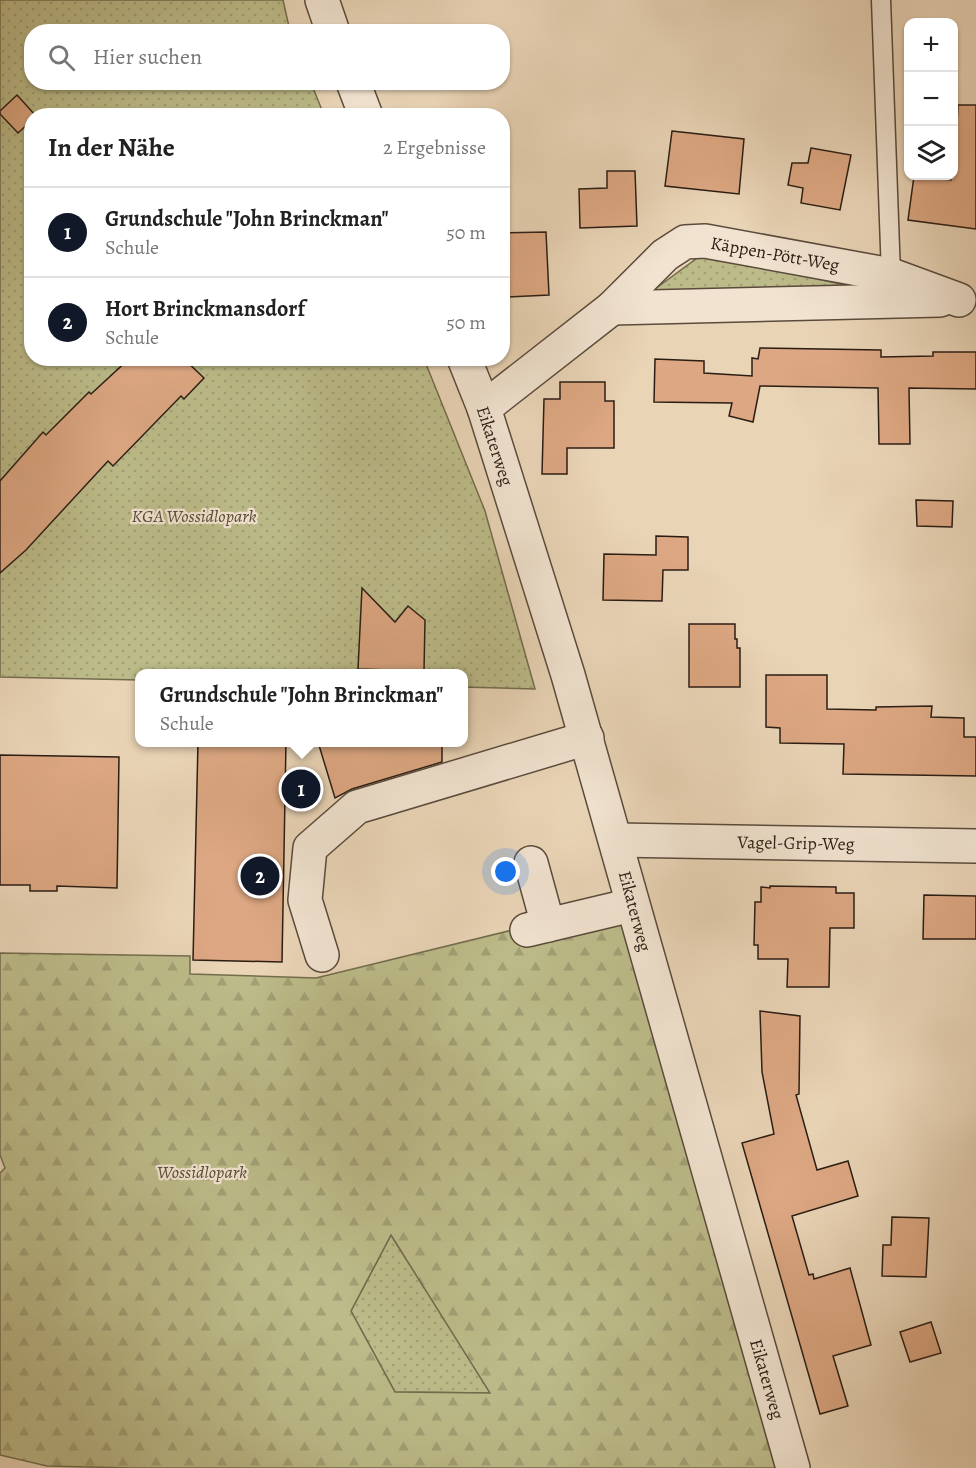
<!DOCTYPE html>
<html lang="de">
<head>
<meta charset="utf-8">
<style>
  :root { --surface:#fff; --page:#f2f2f2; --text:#222; --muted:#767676; --line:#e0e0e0; --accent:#111827 }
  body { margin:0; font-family:Alegreya,serif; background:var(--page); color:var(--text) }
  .controls { position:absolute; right:18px; top:18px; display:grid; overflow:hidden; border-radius:12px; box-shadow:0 2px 4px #0004 }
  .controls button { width:54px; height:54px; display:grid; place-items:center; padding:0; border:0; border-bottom:2px solid var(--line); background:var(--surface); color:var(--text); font:30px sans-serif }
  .you { position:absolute; left:506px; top:872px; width:21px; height:21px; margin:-15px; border:4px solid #fff; border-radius:50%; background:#1a73e8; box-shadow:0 0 0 9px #1a73e833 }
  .badge { display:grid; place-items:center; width:39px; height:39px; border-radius:50%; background:var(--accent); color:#fff; font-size:20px; font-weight:700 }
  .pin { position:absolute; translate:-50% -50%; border:3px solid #fff; box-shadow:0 2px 6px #0006 }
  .popup { position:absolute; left:135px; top:669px; width:333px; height:78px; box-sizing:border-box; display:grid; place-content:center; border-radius:12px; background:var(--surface); filter:drop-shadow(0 2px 4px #0005); font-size:20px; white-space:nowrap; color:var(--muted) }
  .popup b { font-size:22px; color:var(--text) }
  .popup::after { content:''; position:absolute; left:50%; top:100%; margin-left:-12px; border:12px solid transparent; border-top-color:var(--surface) }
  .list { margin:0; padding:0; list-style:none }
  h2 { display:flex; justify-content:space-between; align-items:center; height:78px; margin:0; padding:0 24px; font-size:26px }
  h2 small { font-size:20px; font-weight:400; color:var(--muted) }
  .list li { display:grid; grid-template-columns:39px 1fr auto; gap:18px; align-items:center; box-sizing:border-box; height:90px; padding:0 24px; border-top:2px solid var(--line) }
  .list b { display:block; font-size:22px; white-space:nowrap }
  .list p { margin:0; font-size:20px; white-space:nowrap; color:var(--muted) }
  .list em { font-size:20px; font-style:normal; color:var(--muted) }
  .icon { flex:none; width:33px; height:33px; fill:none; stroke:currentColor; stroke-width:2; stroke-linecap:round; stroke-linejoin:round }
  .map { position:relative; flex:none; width:976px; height:1468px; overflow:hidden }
  .search { position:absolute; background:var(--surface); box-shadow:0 2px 4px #0004; left:24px; top:24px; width:486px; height:66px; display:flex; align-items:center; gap:15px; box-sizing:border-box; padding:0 21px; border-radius:24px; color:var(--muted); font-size:22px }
  .panel { position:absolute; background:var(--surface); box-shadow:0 2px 4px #0004; left:24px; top:108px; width:486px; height:258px; border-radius:24px }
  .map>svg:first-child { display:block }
</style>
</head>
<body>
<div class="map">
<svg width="976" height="1468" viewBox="0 0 976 1468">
  <defs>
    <pattern id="grass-dots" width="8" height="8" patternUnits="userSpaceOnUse" patternTransform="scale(1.5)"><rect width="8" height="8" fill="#bcbb89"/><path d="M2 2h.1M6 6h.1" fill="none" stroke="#a2a075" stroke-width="1.8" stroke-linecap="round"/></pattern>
    <pattern id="forest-firs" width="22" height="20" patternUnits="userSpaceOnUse" patternTransform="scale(1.5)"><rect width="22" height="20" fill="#bcbb89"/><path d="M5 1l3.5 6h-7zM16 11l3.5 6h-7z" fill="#a2a075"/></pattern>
  </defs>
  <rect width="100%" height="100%" fill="#e9d4b6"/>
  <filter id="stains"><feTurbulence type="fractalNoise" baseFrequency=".00333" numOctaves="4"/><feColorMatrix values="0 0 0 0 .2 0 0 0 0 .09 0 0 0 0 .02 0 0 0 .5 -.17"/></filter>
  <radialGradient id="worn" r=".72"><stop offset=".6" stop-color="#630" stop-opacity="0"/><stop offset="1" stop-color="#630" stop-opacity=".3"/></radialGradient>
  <g fill="url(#grass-dots)" stroke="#746c4e" stroke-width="1.5">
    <path d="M0,0H283L290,31L32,32V82L311,83L324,115L32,116V358L424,359L485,511L535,689L463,687V674H139V680L0,677Z"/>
    <path d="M704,253L880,293L651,292Z"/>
    <path d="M391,1235L491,1393L395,1392L351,1311Z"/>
  </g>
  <path fill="url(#forest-firs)" stroke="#746c4e" stroke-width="1.5" fill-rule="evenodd" d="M623,903L779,1468H131L47,1466L0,1455V1173L5,1168L0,1155V953L190,956V974L316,978ZM391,1235L490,1393L395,1392L351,1311Z"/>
  <g fill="#dca782" stroke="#2b1d14" stroke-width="1.5">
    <path d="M17,95L36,116H32V120L18,133L0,114V111Z"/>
    <path d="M958,105H976V229L908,220L914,176L951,180V176H954Z"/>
    <path d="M672,131L744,139L739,194L665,186Z"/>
    <path d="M811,148L851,155L840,210L801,203L803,188L788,185L792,163H808Z"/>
    <path d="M607,171H635L637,226L580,228L579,189L607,188Z"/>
    <path d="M546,232L549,295L508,297V284H502V233Z"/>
    <path d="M760,348L881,350V357L933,356V352H976V389L909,388L910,444H879L878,388L760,386L753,422L729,416L732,403L654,402L655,359L704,361V373L752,376V358L758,359Z"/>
    <path d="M130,358H183L204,378L184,399L181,396L113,466L108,461L26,550L0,573V481L43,432L46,435L89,392L91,394Z"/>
    <path d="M560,382H605V401H614V448H567V474H542L544,399H560Z"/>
    <path d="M916,500L953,501L952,527L917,526Z"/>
    <path d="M656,536L688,537V570H663L662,601L603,600L604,554L656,555Z"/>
    <path d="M362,588L395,622L408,606L425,620L424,671L358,669Z"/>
    <path d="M689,624H735V639H737V648H740V687H689Z"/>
    <path d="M766,675H827V709L876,710V707L932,706L931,717L964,718V737H976V776L843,774L844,744L780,743V728L766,727Z"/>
    <path d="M198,742H286L282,962L193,960Z"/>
    <path d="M318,742H442V762L352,789L335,798Z"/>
    <path d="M0,755L119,757L117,888L57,886V891H30V885H0Z"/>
    <path d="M770,886L836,887V893H854V928H830L829,987H787L788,959H758V945H754L755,902H761V887L770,888Z"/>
    <path d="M924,895L976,896V939H923Z"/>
    <path d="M760,1011L800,1016L799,1094L796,1095L817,1170L848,1161L858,1196L792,1216L809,1275L813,1274L814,1279L850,1268L871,1345L833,1356L848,1406L820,1414L742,1143L774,1134L762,1072Z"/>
    <path d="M892,1217L929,1218L926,1277L882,1276L883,1245H891Z"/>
    <path d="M931,1322L941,1353L910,1362L900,1332Z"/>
  </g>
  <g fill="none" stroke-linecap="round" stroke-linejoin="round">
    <defs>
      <path id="lane" d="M881,0L891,275"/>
      <g id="street">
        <path d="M322,0L333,32"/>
        <path d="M353,82L366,116"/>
        <path d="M612,308L940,300"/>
        <path d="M464,358L484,408L568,675L793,1468"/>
        <path d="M484,408L612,308L665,255L685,242L705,241L891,275L959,300"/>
        <path d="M616,840L976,846"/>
        <path d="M531,863L548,925"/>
        <path d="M527,930L632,905"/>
        <path d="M322,955L305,900L310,848L357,807L587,738"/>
      </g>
    </defs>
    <use href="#lane" stroke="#5a4b3c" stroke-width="21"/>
    <use href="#street" stroke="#5a4b3c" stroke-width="36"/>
    <use href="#lane" stroke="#f1e3d0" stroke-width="18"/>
    <use href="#street" stroke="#f1e3d0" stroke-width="33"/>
  </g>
  <g text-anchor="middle" stroke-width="4.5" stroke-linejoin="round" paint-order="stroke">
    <g font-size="18" fill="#2b1d14" stroke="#f1e3d0">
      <text transform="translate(775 254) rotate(10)" y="6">Käppen-Pött-Weg</text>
      <text transform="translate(495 446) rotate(72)" y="6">Eikaterweg</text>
      <text transform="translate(796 843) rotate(1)" y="6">Vagel-Grip-Weg</text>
      <text transform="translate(635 911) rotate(75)" y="6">Eikaterweg</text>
      <text transform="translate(767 1379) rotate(74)" y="6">Eikaterweg</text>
    </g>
    <g font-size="18" font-style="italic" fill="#564c37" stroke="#f1e3d0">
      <text x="194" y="522">KGA Wossidlopark</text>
      <text x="202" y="1178">Wossidlopark</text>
    </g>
  </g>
  <rect width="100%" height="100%" filter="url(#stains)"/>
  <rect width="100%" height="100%" fill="url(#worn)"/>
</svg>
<div class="controls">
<button>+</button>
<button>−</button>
<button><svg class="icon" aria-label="layers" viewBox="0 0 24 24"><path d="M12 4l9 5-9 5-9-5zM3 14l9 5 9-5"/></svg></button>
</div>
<div class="you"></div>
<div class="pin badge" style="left:301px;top:789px">1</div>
<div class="popup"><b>Grundschule &quot;John Brinckman&quot;</b>Schule</div>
<div class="pin badge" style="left:260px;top:876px">2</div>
<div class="search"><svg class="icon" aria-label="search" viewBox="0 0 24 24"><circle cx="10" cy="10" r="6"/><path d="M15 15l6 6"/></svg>Hier suchen</div>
<section class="panel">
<h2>In der Nähe<small>2 Ergebnisse</small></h2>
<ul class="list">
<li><span class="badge">1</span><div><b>Grundschule &quot;John Brinckman&quot;</b><p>Schule</p></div><em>50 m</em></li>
<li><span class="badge">2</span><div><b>Hort Brinckmansdorf</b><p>Schule</p></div><em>50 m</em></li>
</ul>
</section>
</div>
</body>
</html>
